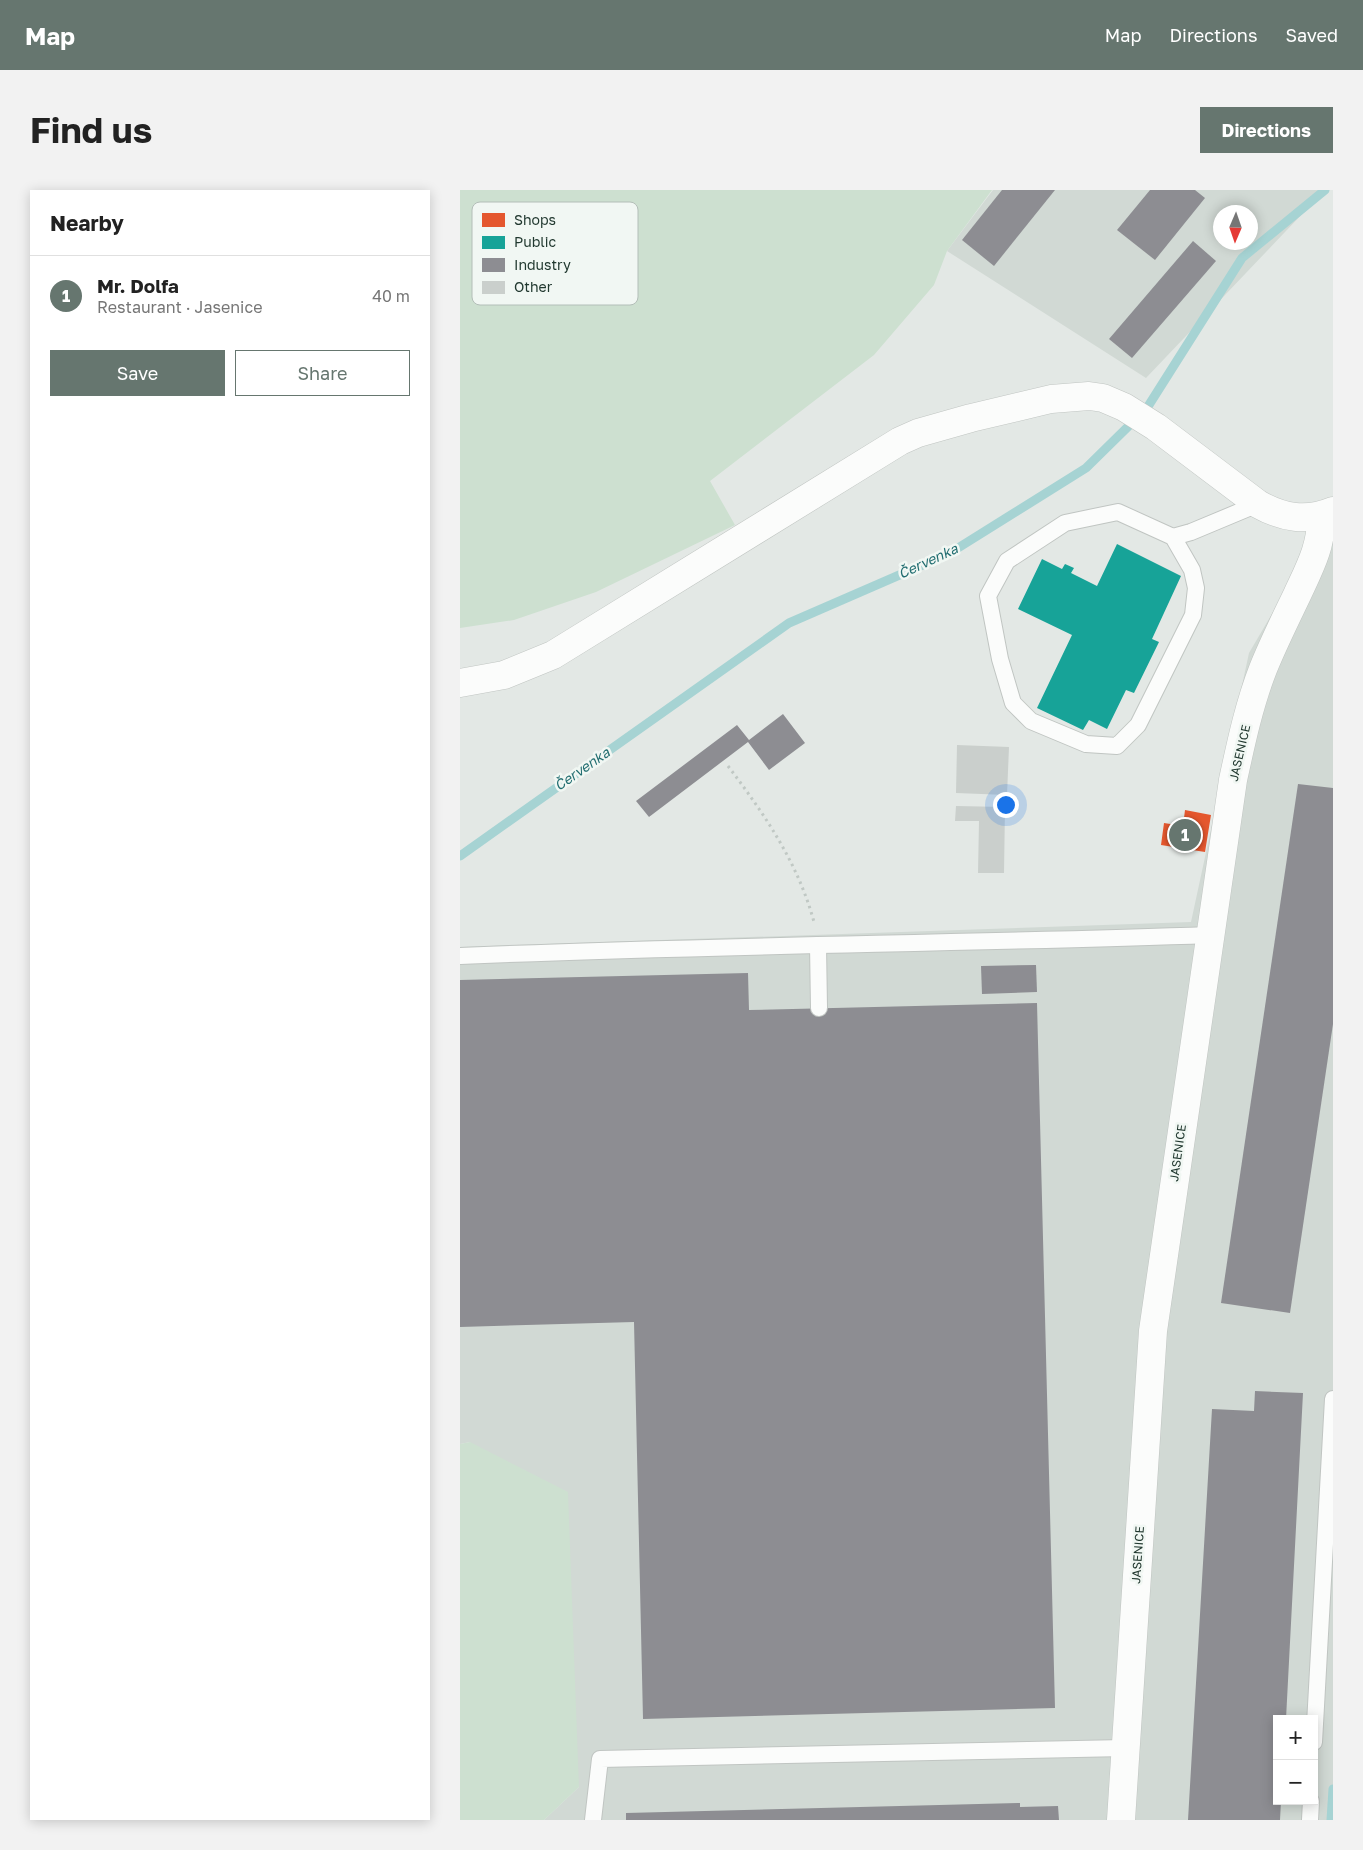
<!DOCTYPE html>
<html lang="en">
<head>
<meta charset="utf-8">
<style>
  :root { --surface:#fff; --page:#f2f2f2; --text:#222; --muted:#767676; --line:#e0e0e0; --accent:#66766f }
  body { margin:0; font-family:"Golos Text",sans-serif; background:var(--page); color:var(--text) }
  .controls { position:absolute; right:15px; bottom:15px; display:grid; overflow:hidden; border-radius:0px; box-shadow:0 2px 12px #0003 }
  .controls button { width:45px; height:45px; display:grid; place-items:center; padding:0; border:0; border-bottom:1px solid var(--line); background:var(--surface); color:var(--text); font:25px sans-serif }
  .compass { position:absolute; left:753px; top:15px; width:45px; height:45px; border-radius:50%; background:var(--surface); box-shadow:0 2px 12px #0003; rotate:182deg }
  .you { position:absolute; left:545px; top:614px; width:18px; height:18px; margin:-12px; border:4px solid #fff; border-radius:50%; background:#1a73e8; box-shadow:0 0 0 8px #1a73e833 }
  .badge { display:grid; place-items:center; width:32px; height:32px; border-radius:50%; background:var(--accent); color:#fff; font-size:16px; font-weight:700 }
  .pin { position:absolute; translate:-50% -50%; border:2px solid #fff; box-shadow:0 1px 5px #0006 }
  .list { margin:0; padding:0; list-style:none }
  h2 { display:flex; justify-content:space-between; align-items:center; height:65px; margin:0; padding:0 20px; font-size:21px }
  h2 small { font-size:16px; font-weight:400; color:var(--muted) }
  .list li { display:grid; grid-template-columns:32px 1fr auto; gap:15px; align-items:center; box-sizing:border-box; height:80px; padding:0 20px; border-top:1px solid var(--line) }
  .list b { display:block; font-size:19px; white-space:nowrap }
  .list p { margin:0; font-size:16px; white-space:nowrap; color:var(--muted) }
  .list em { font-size:16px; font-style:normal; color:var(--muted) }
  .actions { display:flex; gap:10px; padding:15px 20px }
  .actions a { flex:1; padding:11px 0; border:1px solid var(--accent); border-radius:0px; text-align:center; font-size:18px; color:var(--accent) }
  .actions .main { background:var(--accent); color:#fff }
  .map { position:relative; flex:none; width:873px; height:1630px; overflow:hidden; border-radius:0px }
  header { display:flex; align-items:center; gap:30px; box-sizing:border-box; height:70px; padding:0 25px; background:var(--accent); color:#fff }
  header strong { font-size:24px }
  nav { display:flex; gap:28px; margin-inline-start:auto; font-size:18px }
  .intro { display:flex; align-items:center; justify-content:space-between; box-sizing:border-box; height:120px; padding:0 30px }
  h1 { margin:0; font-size:35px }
  .button { padding:12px 22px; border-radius:0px; background:var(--accent); color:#fff; font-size:18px; font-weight:700 }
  main { display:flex; gap:30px; padding:0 30px }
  aside { flex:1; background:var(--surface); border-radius:0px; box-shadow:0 2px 12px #0003 }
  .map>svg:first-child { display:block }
</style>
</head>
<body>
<header>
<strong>Map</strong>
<nav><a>Map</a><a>Directions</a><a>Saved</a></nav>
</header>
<div class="intro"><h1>Find us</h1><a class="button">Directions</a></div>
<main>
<aside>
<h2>Nearby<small></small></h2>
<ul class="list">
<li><span class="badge">1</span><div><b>Mr. Dolfa</b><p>Restaurant · Jasenice</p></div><em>40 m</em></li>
</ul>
<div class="actions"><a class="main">Save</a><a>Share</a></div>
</aside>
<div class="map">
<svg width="873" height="1630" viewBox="0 0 873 1630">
  <rect width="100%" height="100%" fill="#e3e8e5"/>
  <g fill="#d1d9d4" fill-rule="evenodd">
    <path d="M533,0H865L686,188L487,61ZM761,22H791V52H761Z"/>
    <path d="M873,320V1630H84L119,1597L10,1252L0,1254V757L731,732L789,463ZM817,1529H854V1611H817Z"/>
  </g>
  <g fill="#cde0d0">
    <path d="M0,0H532L487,61L474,95L414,165L250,291L275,335L136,402L54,430L0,438Z"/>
    <path d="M10,1252L108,1302L119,1597L84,1630H0V1254Z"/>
  </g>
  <path fill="#e4572e" d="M725,620L751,625L745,662L701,655L704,633L723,636Z"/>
  <path fill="#17a398" d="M657,354L721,386L692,449L699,452L674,503L666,500L647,539L629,530L623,540L577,518L612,445L558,419L582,369L602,379L605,374L614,378L611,383L637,396Z"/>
  <g fill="#8d8d92">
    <path d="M542,0H595L534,76L502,50Z"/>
    <path d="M690,0H735L745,8L695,70L657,40Z"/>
    <path d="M733,51L756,71L672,168L649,149Z"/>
    <path d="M323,524L345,553L309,580L288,552L189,627L176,611L277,535L289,550Z"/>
    <path d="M838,594L873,598V834L830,1123L761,1113Z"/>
    <path d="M576,775L577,802L522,804L521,776Z"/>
    <path d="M288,783L289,820L577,813L595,1518L183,1529L174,1132L0,1137V790Z"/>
    <path d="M795,1201L843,1203L826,1529H817V1611H821L820,1630H728L752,1219L794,1221Z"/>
    <path d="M560,1613V1617L598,1616L599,1630H166V1623Z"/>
  </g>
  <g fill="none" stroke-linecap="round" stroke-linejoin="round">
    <g stroke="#a6d3d3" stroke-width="9">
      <path d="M0,666L329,433L490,363L626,278L687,218L782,68L865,0"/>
      <path d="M871,1630L873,1599"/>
    </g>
  </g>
  <g fill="#cacfcc">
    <path d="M497,555L549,557L547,605L496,603Z"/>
    <path d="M496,616L545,617L544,683H518L519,631H495Z"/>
  </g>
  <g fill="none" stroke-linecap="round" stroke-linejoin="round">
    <defs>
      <g id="service">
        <path d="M713,347L732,380L736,398L733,425L678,535L657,556L626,554L571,531L553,513L540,469L528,406L547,371L605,333L658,322L713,347L731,342L798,314"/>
        <path d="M358,755L359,818"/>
        <path d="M0,766C250,755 500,754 750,745"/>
        <path d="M854,1552L873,1209"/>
        <path d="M133,1630L140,1569L665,1558"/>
        <path d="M850,1630L851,1611"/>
      </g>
      <g id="minor">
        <path d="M0,493L44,485L93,465L440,251L458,243L511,228L591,209L629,206L643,208L664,217L696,237L798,314C823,328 846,332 873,321"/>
        <path d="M661,1630L693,1141L773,590C781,553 789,515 803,479C813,454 825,430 837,405C849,379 862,356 861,326"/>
      </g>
    </defs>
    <use href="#service" stroke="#c0c5c2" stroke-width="18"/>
    <use href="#minor" stroke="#c0c5c2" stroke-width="29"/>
    <path stroke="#c0c8c4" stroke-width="3" stroke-dasharray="2.5 4" stroke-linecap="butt" d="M268,576C305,625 338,673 354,732"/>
    <use href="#service" stroke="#fbfcfb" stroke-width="16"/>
    <use href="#minor" stroke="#fbfcfb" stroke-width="28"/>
  </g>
  <g text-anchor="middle" stroke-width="5" stroke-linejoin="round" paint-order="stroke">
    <g font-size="12" fill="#223930" stroke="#f1f7f3">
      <text transform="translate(780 563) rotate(-77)" y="4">JASENICE</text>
      <text transform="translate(718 963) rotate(-82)" y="4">JASENICE</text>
      <text transform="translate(678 1365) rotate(-86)" y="4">JASENICE</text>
    </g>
    <g font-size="14" font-style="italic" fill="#216d70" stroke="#f1f7f3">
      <text transform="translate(468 371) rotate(-25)" y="5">Červenka</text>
      <text transform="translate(122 579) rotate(-35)" y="5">Červenka</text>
    </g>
  </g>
  <rect x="12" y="12" width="166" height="103" rx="8" fill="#f1f7f3" stroke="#b3beb8" stroke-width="1"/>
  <rect x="22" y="23" width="23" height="14" fill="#e4572e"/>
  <rect x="22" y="46" width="23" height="13" fill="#17a398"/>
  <rect x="22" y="68" width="23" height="14" fill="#8d8d92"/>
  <rect x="22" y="91" width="23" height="13" fill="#cacfcc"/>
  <g font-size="14" fill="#223930">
    <text x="54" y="35">Shops</text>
    <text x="54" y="57">Public</text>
    <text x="54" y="80">Industry</text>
    <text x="54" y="102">Other</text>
  </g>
</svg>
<div class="controls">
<button>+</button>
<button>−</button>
</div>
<svg class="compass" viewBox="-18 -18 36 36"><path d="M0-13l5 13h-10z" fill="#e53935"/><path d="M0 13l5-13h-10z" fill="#767676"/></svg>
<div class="you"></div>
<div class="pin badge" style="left:725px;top:645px">1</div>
</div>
</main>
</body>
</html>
